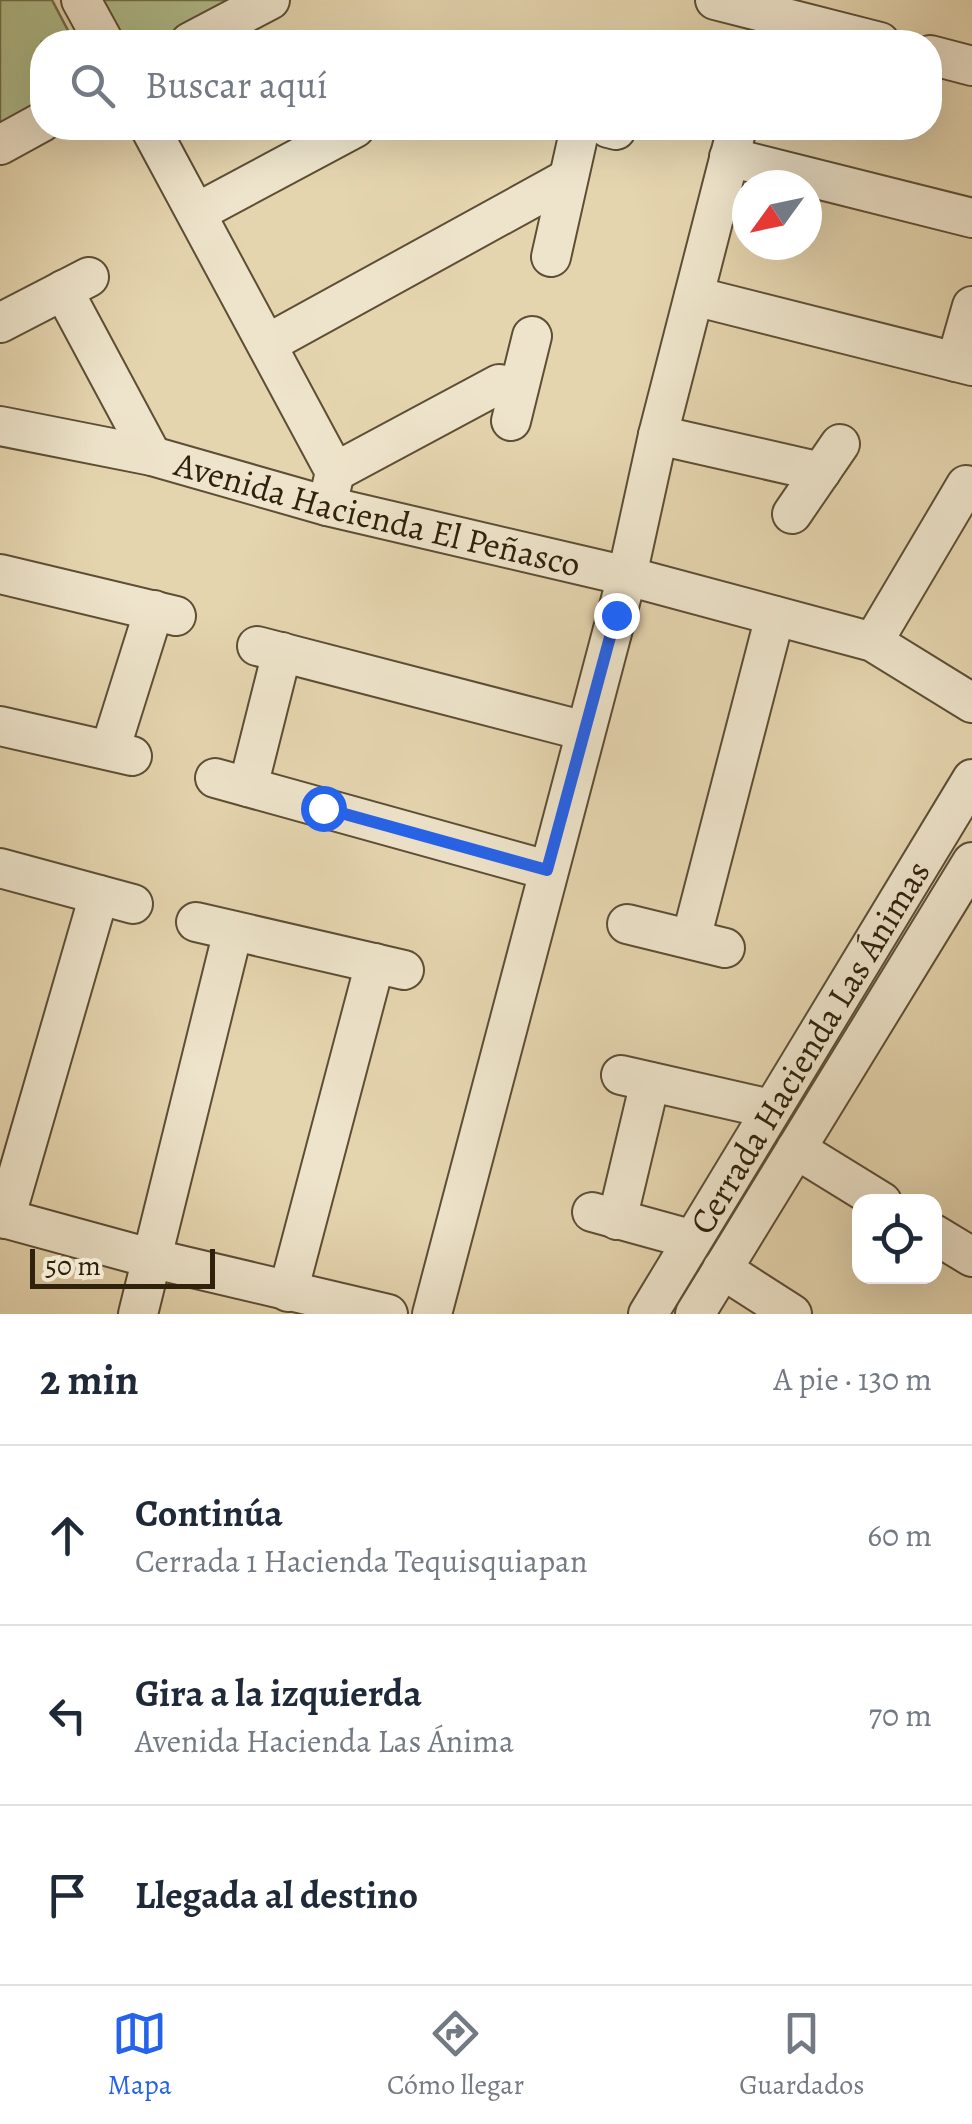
<!DOCTYPE html>
<html lang="es">
<head>
<meta charset="utf-8">
<style>
  :root { --surface:#fff; --page:#f6f6f7; --text:#1f2937; --muted:#747a83; --line:#e0e1e3; --accent:#2563eb }
  body { margin:0; font-family:Alegreya,serif; background:var(--page); color:var(--text) }
  .controls { position:absolute; right:30px; bottom:30px; display:grid; overflow:hidden; border-radius:20px; box-shadow:0 10px 40px #0002 }
  .controls button { width:90px; height:90px; display:grid; place-items:center; padding:0; border:0; border-bottom:2px solid var(--line); background:var(--surface); color:var(--text); font:50px sans-serif }
  .compass { position:absolute; left:732px; top:170px; width:90px; height:90px; border-radius:50%; background:var(--surface); box-shadow:0 10px 40px #0002; rotate:237deg }
  .scale { position:absolute; left:30px; bottom:25px; width:185px; box-sizing:border-box; padding-left:10px; border:5px solid #30210c; border-top:0; font-size:28px; line-height:35px; white-space:nowrap; color:#30210c; -webkit-text-stroke:8px #eee4cb; paint-order:stroke }
  .stop { position:absolute; width:30px; height:30px; margin:-22px; border:8px solid #2563eb; border-radius:50%; background:#fff }
  .stop.end { background:#2563eb; border-color:#fff; box-shadow:0 2px 10px #0008 }
  .list { margin:0; padding:0; list-style:none }
  h2 { display:flex; justify-content:space-between; align-items:center; height:130px; margin:0; padding:0 40px; font-size:42px }
  h2 small { font-size:32px; font-weight:400; color:var(--muted) }
  .list li { display:grid; grid-template-columns:65px 1fr auto; gap:30px; align-items:center; box-sizing:border-box; height:180px; padding:0 40px; border-top:2px solid var(--line) }
  .list b { display:block; font-size:38px; white-space:nowrap }
  .list p { margin:0; font-size:32px; white-space:nowrap; color:var(--muted) }
  .list em { font-size:32px; font-style:normal; color:var(--muted) }
  .icon { flex:none; width:55px; height:55px; fill:none; stroke:currentColor; stroke-width:2; stroke-linecap:round; stroke-linejoin:round }
  .map { position:relative; flex:none; width:972px; height:1314px; overflow:hidden }
  .search { position:absolute; background:var(--surface); box-shadow:0 10px 40px #0002; left:30px; right:30px; top:30px; height:110px; display:flex; align-items:center; gap:25px; box-sizing:border-box; padding:0 35px; border-radius:40px; color:var(--muted); font-size:38px }
  .sheet { height:670px; background:var(--surface) }
  nav { display:flex; justify-content:space-around; align-items:center; box-sizing:border-box; height:140px; border-top:2px solid var(--line); background:var(--surface); font-size:28px; color:var(--muted) }
  nav a { display:grid; justify-items:center; gap:5px }
  nav .on { color:var(--accent) }
  .map>svg:first-child { display:block }
</style>
</head>
<body>
<div class="map">
<svg width="972" height="1314" viewBox="0 0 972 1314">
  <rect width="100%" height="100%" fill="#e5d5af"/>
  <filter id="stains"><feTurbulence type="fractalNoise" baseFrequency=".002" numOctaves="4"/><feColorMatrix values="0 0 0 0 .2 0 0 0 0 .09 0 0 0 0 .02 0 0 0 .5 -.17"/></filter>
  <radialGradient id="worn" r=".72"><stop offset=".6" stop-color="#630" stop-opacity="0"/><stop offset="1" stop-color="#630" stop-opacity=".3"/></radialGradient>
  <g fill="#b2be8c" stroke="#71704c" stroke-width="2.5">
    <path d="M0,0H52L74,42H42V107L0,129Z"/>
    <path d="M94,0H240L159,42H116Z"/>
  </g>
  <g fill="none" stroke-linecap="round" stroke-linejoin="round">
    <defs>
      <g id="minor">
        <path d="M81,0L104,42"/>
        <path d="M715,0L880,42"/>
        <path d="M190,42L270,0"/>
        <path d="M930,55L972,66"/>
        <path d="M150,128L335,472L327,506"/>
        <path d="M608,128L616,130"/>
        <path d="M0,145L42,122"/>
        <path d="M729,157L972,218"/>
        <path d="M198,212L355,128"/>
        <path d="M551,257L580,128"/>
        <path d="M63,290L152,456"/>
        <path d="M694,296L972,366"/>
        <path d="M0,323L89,277"/>
        <path d="M267,344L567,179"/>
        <path d="M956,362L972,306"/>
        <path d="M511,421L532,336"/>
        <path id="s1" d="M0,426L152,456L327,506L627,576L873,642L972,703"/>
        <path d="M658,435L821,472"/>
        <path d="M335,472L499,384L519,387"/>
        <path d="M792,514L840,444"/>
        <path d="M0,574L176,616"/>
        <path d="M873,642L966,485"/>
        <path d="M257,646L585,731"/>
        <path d="M0,726L132,756"/>
        <path d="M110,750L154,610"/>
        <path d="M215,778L547,870"/>
        <path d="M248,787L282,652"/>
        <path d="M0,868L133,904"/>
        <path d="M196,922L404,970"/>
        <path d="M627,924L725,948"/>
        <path d="M691,939L775,616"/>
        <path d="M621,1075L771,1109"/>
        <path d="M796,1149L882,1202"/>
        <path d="M592,1212L690,1239"/>
        <path d="M0,1217L150,1258L388,1314"/>
        <path d="M5,1219L99,895"/>
        <path d="M617,1220L650,1082"/>
        <path d="M934,1234L972,1257"/>
        <path d="M722,1269L792,1314"/>
        <path d="M288,1292L375,963"/>
        <path d="M138,1314L233,931"/>
        <path d="M432,1314L627,576L658,435L737,128"/>
        <path id="s2" d="M648,1314L972,779"/>
        <path d="M695,1314L972,862"/>
      </g>
    </defs>
    <use href="#minor" stroke="#5d4e35" stroke-width="42"/>
    <use href="#minor" stroke="#eee4cb" stroke-width="38"/>
  </g>
  <g fill="none" stroke-linecap="round" stroke-linejoin="round">
    <path stroke="#2563eb" stroke-width="12" d="M323,808L547,870L616,615"/>
  </g>
  <g text-anchor="middle" stroke-width="8" stroke-linejoin="round" paint-order="stroke">
    <g font-size="35" fill="#30210c" stroke="#eee4cb">
      <text dy="12" stroke="none"><textPath href="#s1" startOffset="388">Avenida Hacienda El Peñasco</textPath></text>
      <text dy="12" stroke="none"><textPath href="#s2" startOffset="312">Cerrada Hacienda Las Ánimas</textPath></text>
    </g>
  </g>
  <rect width="100%" height="100%" filter="url(#stains)"/>
  <rect width="100%" height="100%" fill="url(#worn)"/>
</svg>
<div class="controls">
<button><svg class="icon" aria-label="locate" viewBox="0 0 24 24"><circle cx="12" cy="12" r="6"/><path d="M12 2v4M12 18v4M2 12h4M18 12h4"/></svg></button>
</div>
<svg class="compass" viewBox="-18 -18 36 36"><path d="M0-13l5 13h-10z" fill="#e53935"/><path d="M0 13l5-13h-10z" fill="#747a83"/></svg>
<div class="scale">50 m</div>
<div class="stop" style="left:323px;top:808px"></div>
<div class="stop end" style="left:616px;top:615px"></div>
<div class="search"><svg class="icon" aria-label="search" viewBox="0 0 24 24"><circle cx="10" cy="10" r="6"/><path d="M15 15l6 6"/></svg>Buscar aquí</div>
</div>
<section class="sheet">
<h2>2 min<small>A pie · 130 m</small></h2>
<ul class="list">
<li><svg class="icon" aria-label="ahead" viewBox="0 0 24 24"><path d="M12 20V5M6 11l6-6 6 6"/></svg><div><b>Continúa</b><p>Cerrada 1 Hacienda Tequisquiapan</p></div><em>60 m</em></li>
<li><svg class="icon" aria-label="left" viewBox="0 0 24 24"><path d="M17 20v-9H6M10 6l-5 5 5 5"/></svg><div><b>Gira a la izquierda</b><p>Avenida Hacienda Las Ánima</p></div><em>70 m</em></li>
<li><svg class="icon" aria-label="arrive" viewBox="0 0 24 24"><path d="M6 21V4h12l-3 4 3 4H6"/></svg><div><b>Llegada al destino</b></div></li>
</ul>
</section>
<nav>
<a class="on"><svg class="icon" aria-label="map" viewBox="0 0 24 24"><path d="M3 6l6-2 6 2 6-2v14l-6 2-6-2-6 2zM9 4v14M15 6v14"/></svg>Mapa</a>
<a><svg class="icon" aria-label="directions" viewBox="0 0 24 24"><path d="M12 3l9 9-9 9-9-9zM9 14v-3h6M13 9l2 2-2 2"/></svg>Cómo llegar</a>
<a><svg class="icon" aria-label="saved" viewBox="0 0 24 24"><path d="M7 4h10v16l-5-4-5 4z"/></svg>Guardados</a>
</nav>
</body>
</html>
